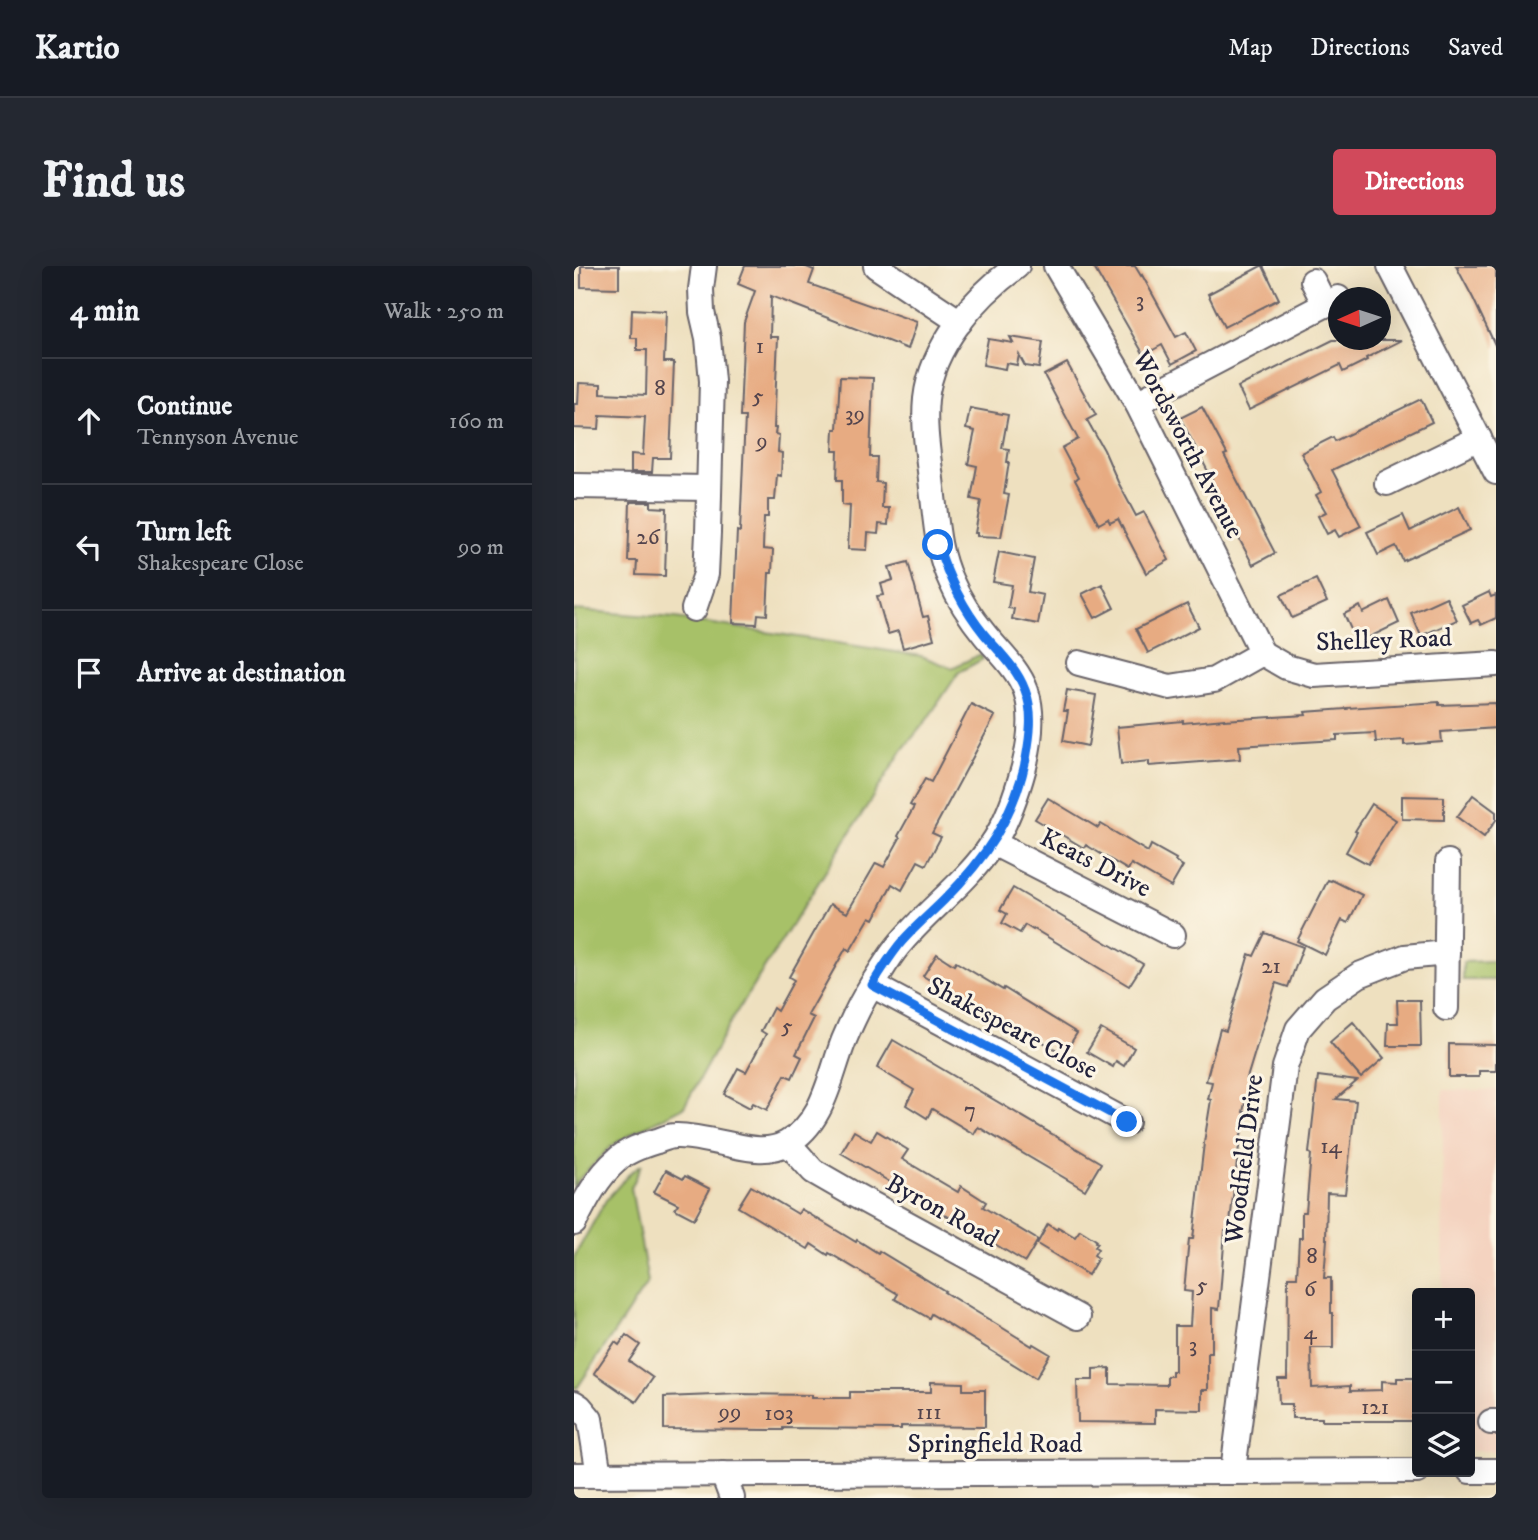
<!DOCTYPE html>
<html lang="en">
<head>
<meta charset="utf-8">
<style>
  :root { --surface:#171b24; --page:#242831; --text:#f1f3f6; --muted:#9ea1a6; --line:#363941; --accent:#d1495b }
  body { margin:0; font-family:"IM FELL DW Pica",serif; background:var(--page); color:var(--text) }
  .controls { position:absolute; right:21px; bottom:21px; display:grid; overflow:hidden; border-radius:7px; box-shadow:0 7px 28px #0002 }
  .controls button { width:63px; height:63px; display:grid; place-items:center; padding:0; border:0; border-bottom:2px solid var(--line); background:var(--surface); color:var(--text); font:35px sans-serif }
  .compass { position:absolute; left:754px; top:21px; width:63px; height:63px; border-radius:50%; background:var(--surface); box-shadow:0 7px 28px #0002; rotate:267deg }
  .stop { position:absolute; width:21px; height:21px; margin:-16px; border:5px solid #1a73e8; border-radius:50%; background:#fff }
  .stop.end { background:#1a73e8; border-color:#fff; box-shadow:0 2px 7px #0008 }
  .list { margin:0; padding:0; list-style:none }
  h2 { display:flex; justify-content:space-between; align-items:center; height:91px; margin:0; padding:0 28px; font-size:30px }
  h2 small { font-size:23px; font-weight:400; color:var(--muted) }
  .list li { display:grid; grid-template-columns:46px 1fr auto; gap:21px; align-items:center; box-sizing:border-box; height:126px; padding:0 28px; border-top:2px solid var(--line) }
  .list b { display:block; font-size:26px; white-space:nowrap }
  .list p { margin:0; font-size:23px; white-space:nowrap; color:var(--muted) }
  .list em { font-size:23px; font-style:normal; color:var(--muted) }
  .icon { flex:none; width:38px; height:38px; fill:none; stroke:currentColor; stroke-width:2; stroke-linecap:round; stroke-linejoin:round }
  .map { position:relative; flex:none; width:922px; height:1232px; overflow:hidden; border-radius:7px }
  header { display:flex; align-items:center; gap:42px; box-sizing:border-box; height:98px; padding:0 35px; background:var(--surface); border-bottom:2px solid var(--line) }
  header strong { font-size:33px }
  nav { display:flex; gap:38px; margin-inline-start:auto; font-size:24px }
  .intro { display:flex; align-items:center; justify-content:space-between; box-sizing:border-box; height:168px; padding:0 42px }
  h1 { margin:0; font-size:49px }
  .button { padding:18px 32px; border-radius:7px; background:var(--accent); color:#fff; font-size:24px; font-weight:700 }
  main { display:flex; gap:42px; padding:0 42px }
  aside { flex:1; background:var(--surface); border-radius:7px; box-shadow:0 7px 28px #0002 }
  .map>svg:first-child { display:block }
</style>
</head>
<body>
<header>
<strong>Kartio</strong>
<nav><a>Map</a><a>Directions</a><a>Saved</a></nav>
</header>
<div class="intro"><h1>Find us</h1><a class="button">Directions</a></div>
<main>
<aside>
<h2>4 min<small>Walk · 250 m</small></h2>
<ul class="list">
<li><svg class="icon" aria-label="ahead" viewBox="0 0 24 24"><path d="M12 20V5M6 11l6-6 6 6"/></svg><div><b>Continue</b><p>Tennyson Avenue</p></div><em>160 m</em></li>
<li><svg class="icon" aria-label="left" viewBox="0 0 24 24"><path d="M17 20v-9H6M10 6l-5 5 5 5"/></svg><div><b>Turn left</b><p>Shakespeare Close</p></div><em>90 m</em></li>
<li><svg class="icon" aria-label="arrive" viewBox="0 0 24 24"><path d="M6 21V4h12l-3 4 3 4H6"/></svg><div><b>Arrive at destination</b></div></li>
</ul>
</aside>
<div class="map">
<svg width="922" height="1232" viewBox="0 0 922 1232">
  <rect width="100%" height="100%" fill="#fcf5e5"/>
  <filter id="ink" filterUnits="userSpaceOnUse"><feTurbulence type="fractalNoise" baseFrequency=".0143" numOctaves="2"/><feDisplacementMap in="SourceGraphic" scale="14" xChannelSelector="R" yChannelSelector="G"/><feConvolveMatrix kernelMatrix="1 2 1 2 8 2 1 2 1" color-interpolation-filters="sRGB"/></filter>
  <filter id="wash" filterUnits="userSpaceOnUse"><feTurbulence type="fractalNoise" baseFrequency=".00686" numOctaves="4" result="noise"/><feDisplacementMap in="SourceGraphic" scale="28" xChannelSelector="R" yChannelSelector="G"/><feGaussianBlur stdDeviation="1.57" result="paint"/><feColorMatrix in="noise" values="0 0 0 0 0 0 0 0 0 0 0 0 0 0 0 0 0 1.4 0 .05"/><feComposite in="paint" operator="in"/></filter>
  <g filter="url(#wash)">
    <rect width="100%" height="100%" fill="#eee0bf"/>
    <path fill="#f4d3c0" d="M869,824H922V1185H896V1027H868Z"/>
    <g fill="#a7c167" stroke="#647251" stroke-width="2">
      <path d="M0,344L101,352L347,390L378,402L407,388L409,393L385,406L352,455L329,483L160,750L110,841L63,865L39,879L5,913L0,922Z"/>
      <path d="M922,695V714H889V696Z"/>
      <path d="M68,898L57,922L74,1016L3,1122L0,1121V991L32,934L56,907Z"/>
    </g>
    <g id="blocks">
      <g fill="#e7ab82">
        <path d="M7,0H45V22L7,21Z"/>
        <path d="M171,0H230L240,4L235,18L343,56L334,83L197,30L196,71H204L200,162H202L201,168L205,169L204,186L208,187L207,210L203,209L201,234H194V251H190L189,283L199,284L198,307H195L193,349L184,348L183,358L159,357L163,265L166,266L171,151H166L170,56L181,25L164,18Z"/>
        <path d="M519,0H561L567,10L568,9L602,71L612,66L622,85L598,98L588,79L570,89Z"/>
        <path d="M687,0H689L705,33L650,61L634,28Z"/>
        <path d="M882,0H922V81L899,32Z"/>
        <path d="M58,43L92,45L90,96H100L96,192H79L78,206H57V188L69,189L71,151L26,149L25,163L0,162V138H4L5,117L27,118V127L72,129L73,84H63V72H57Z"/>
        <path d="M436,71L469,76L465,102L451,100L445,89L443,99L432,97L431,103L409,99L414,73L439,77Z"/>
        <path d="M759,74H828L792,92L793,94L769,106L766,99L675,144L664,121Z"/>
        <path d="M493,97L522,149L513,154L530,184L544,216L562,250L570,246L595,294L572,307L544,253L536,257L534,253L525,258L501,214L504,212L488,182L504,173L470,109Z"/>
        <path d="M266,111L299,112L296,191H303L302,216L309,217L308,242H315L314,259L305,258L304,268L294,267L293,284L274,283L276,240L268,239V214H263L264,185H259L260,163H263Z"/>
        <path d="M847,133L858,156L758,204L787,260L765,271L761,264L753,268L744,250L752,246L742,229L747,226L727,187L759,171L761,175Z"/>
        <path d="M628,141L653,188L650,189L701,287L679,299L634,214L638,213L606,152Z"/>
        <path d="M396,142L434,149L428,182L435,183L433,196H435L430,228L435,229L427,271L403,270V267H401L407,235L397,233L403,200L394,198L401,165L392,163Z"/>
        <path d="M56,236H77V241L93,242L91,310L62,309L63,295H54Z"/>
        <path d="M885,241L896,264L829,295L822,280L804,289L793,266L829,249L836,265Z"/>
        <path d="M425,286L460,293L454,326L469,329L464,358L438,353L440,343L434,342L438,319L419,316Z"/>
        <path d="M334,296L349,351L354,350L360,373L329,382L324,365L314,368L303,330L310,329L307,318L319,314L315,301Z"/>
        <path d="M742,313L753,336L718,352L707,329Z"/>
        <path d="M528,318L540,342L521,352L508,328Z"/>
        <path d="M915,326L917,331L922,329V352L907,359L904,354L897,357L888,339Z"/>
        <path d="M872,331L883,354L847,370L837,347Z"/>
        <path d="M815,334L825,357L783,377L770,348L786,340L789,347Z"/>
        <path d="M613,338L625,361L574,387L562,363Z"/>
        <path d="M493,424L522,429L514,480L489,475L494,445H489Z"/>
        <path d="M865,436V439L922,437V462L867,466L868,476L830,479V474L802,476L801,467L763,469V474L665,480L666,493L575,500V495L547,498L543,461L609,455V457L650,453V454L732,449L731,446L773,443L772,442Z"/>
        <path d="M397,438L421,450L358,567L367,571L352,599L344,595L328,624L318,618L300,653L296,651L276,685L272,682L234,749L240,752L222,788L228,791L218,812L211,809L193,844L179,837L176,842L150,828L164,802L172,806L192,768L187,765L199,742L203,745L220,714L215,711L256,638L273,647L302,597L310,601L326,572L324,570L340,541L336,539L351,513L357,516Z"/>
        <path d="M899,529L922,546V554L910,571L883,551Z"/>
        <path d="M828,530L870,531V554L828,553Z"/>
        <path d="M474,532L524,562L527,558L574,586L577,579L602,593L601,595L609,600L597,621L557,598L554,604L512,579L510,582L461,553Z"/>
        <path d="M798,538L822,554L794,598L772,586L783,566L781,565Z"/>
        <path d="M754,614L757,615L758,614L788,629L774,657L768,654L751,689L723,675Z"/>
        <path d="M439,622L569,698L555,720L460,663L459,664L451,659L446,667L428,657L433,648L426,644Z"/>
        <path d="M691,667L729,681L714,721L702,717L673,812L676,813L669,846H671L664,887L655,965H651L645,1043L638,1042V1087H634V1124H628V1144L581,1143V1157L504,1156L503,1114H519V1103L536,1102V1118L593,1119V1110H598V1105H601V1060H616L618,1026L610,1025L615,973H619L630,877L637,834L634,833L638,816L632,815L646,763L652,765L675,688L680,690Z"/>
        <path d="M363,688L380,699L382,696L429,724L430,722L503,767L490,788L401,737L399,740L349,710Z"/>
        <path d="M823,734H846L847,780H813L814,757H824Z"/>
        <path d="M779,756L810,792L787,812L756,776Z"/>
        <path d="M527,763L560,782L550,800L542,795L539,801L513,786Z"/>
        <path d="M319,774L527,897L511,924L404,861L400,868L358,843L353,852L332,839L340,824L303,802Z"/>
        <path d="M875,778L922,779V805H905V811H875Z"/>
        <path d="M744,810L783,815L762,833L782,835L771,928L753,927L752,973H753L750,1012H757V1047H759V1082H737L738,1122L776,1120V1125L808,1124V1115L823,1116V1112H843V1152H838V1155H748V1152H718V1138H705L704,1113H713L714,1011H723L725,972H728V946H732L737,888L735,887Z"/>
        <path d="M280,865L297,875L303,865L334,884L328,893L384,926L387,920L412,936L409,941L464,974L451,996L267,887Z"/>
        <path d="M92,904L109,913L111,910L136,923L120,953L101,943L104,938L80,926Z"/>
        <path d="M177,920L224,948L227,943L282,976L283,974L304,987L305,985L371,1025L370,1026L419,1056L458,1080L459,1078L476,1088L462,1112L357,1048L355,1052L321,1033L324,1028L255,987L254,989L237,978L234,983L164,941Z"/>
        <path d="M474,958L483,964L484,961L501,971L506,964L522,974L521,976L524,977L521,981L524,983L520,989L524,992L514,1009L463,978Z"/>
        <path d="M52,1069L66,1079L55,1095L79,1112L62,1136L20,1107L41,1076L45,1079Z"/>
        <path d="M357,1116L389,1117V1124H411V1161L327,1160V1163L209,1162V1164H195L90,1163V1131L166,1128L238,1129V1132H276V1126H357Z"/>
      </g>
    </g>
  </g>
  <g filter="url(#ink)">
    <use href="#blocks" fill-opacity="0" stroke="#696469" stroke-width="2"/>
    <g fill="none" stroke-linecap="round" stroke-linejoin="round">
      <defs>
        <g id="minor">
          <path d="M302,0L386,56"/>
          <path d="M482,0L563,137L688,387"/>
          <path d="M816,0L922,206"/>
          <path d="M739,15L751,39"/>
          <path d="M563,137L764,32"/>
          <path d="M813,217L905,172"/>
          <path d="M0,220L135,222"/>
          <path d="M120,343L132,308L134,267L138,115L134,72L128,46L127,23L130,0"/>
          <path d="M505,397L596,421L640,414L688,387L712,401L740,409L922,398"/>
          <path d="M419,577L599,669"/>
          <path d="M298,719L553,856"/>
          <path d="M872,742L874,596"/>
          <path d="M214,877L239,905L279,928L504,1051"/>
          <path d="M0,957C11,935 24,910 43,894C53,884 70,879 83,875C89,873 95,870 101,870C115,869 144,876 158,879C176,883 195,887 213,877C250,857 256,809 270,774C278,755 288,734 299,717C307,705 315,691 324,680C353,644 393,617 419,577C434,554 443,527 450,501C456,477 460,449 452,425C444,403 425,386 411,369C398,353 385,334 377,315C363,286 362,254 358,222C355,193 349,163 352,133C358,79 401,31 443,0"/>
          <path d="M0,1137L6,1141L16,1153L25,1209"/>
          <path d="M917,1156H922"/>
          <path d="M659,1205L711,801L724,763L751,732L785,709L831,691L873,687"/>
          <path d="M896,1205H922"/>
          <path d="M149,1208L158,1232"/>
          <path d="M0,1209L843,1205"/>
        </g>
      </defs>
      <use href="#minor" stroke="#696469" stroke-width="28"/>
      <use href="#minor" stroke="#fff" stroke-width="24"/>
    </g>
  </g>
  <g fill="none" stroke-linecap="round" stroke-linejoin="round" filter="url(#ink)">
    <path stroke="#1a73e8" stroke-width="9" d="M364,279C374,311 389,342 410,368C425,386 443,402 451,424C460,446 456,471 452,493C440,551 411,593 370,634C355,649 338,663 325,679C315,692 306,706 298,719L553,856"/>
  </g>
  <g text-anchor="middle" stroke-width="6" stroke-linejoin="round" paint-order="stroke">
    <g font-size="23" fill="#53444d">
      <text x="566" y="41">3</text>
      <text x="186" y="87">1</text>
      <text x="86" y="129">8</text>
      <text x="184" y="137">5</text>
      <text x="281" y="155">39</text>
      <text x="188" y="182">9</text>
      <text x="74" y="278">26</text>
      <text x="697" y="707">21</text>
      <text x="213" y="767">5</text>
      <text x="396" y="851">7</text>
      <text x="757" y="887">14</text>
      <text x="738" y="997">8</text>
      <text x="628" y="1026">5</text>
      <text x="736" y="1030">6</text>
      <text x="736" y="1073">4</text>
      <text x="619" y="1086">3</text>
      <text x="801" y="1148">121</text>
      <text x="156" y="1153">99</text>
      <text x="355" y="1153">111</text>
      <text x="205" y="1154">103</text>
    </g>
    <g font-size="26" fill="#22223b" stroke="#fcf5e5">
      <text transform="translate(615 178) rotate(62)" y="9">Wordsworth Avenue</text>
      <text transform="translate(810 373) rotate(-2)" y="9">Shelley Road</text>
      <text transform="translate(522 596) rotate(27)" y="9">Keats Drive</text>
      <text transform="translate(439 761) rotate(28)" y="9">Shakespeare Close</text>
      <text transform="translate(669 893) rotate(-83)" y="9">Woodfield Drive</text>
      <text transform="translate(369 944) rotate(29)" y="9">Byron Road</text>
      <text x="421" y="1186">Springfield Road</text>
    </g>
  </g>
</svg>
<div class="controls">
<button>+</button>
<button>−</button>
<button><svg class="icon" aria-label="layers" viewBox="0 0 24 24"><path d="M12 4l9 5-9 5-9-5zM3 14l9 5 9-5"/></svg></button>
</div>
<svg class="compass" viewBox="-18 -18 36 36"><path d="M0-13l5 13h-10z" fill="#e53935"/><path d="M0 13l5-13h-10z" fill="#9ea1a6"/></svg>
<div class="stop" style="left:364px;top:279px"></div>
<div class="stop end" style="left:553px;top:856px"></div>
</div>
</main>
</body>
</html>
